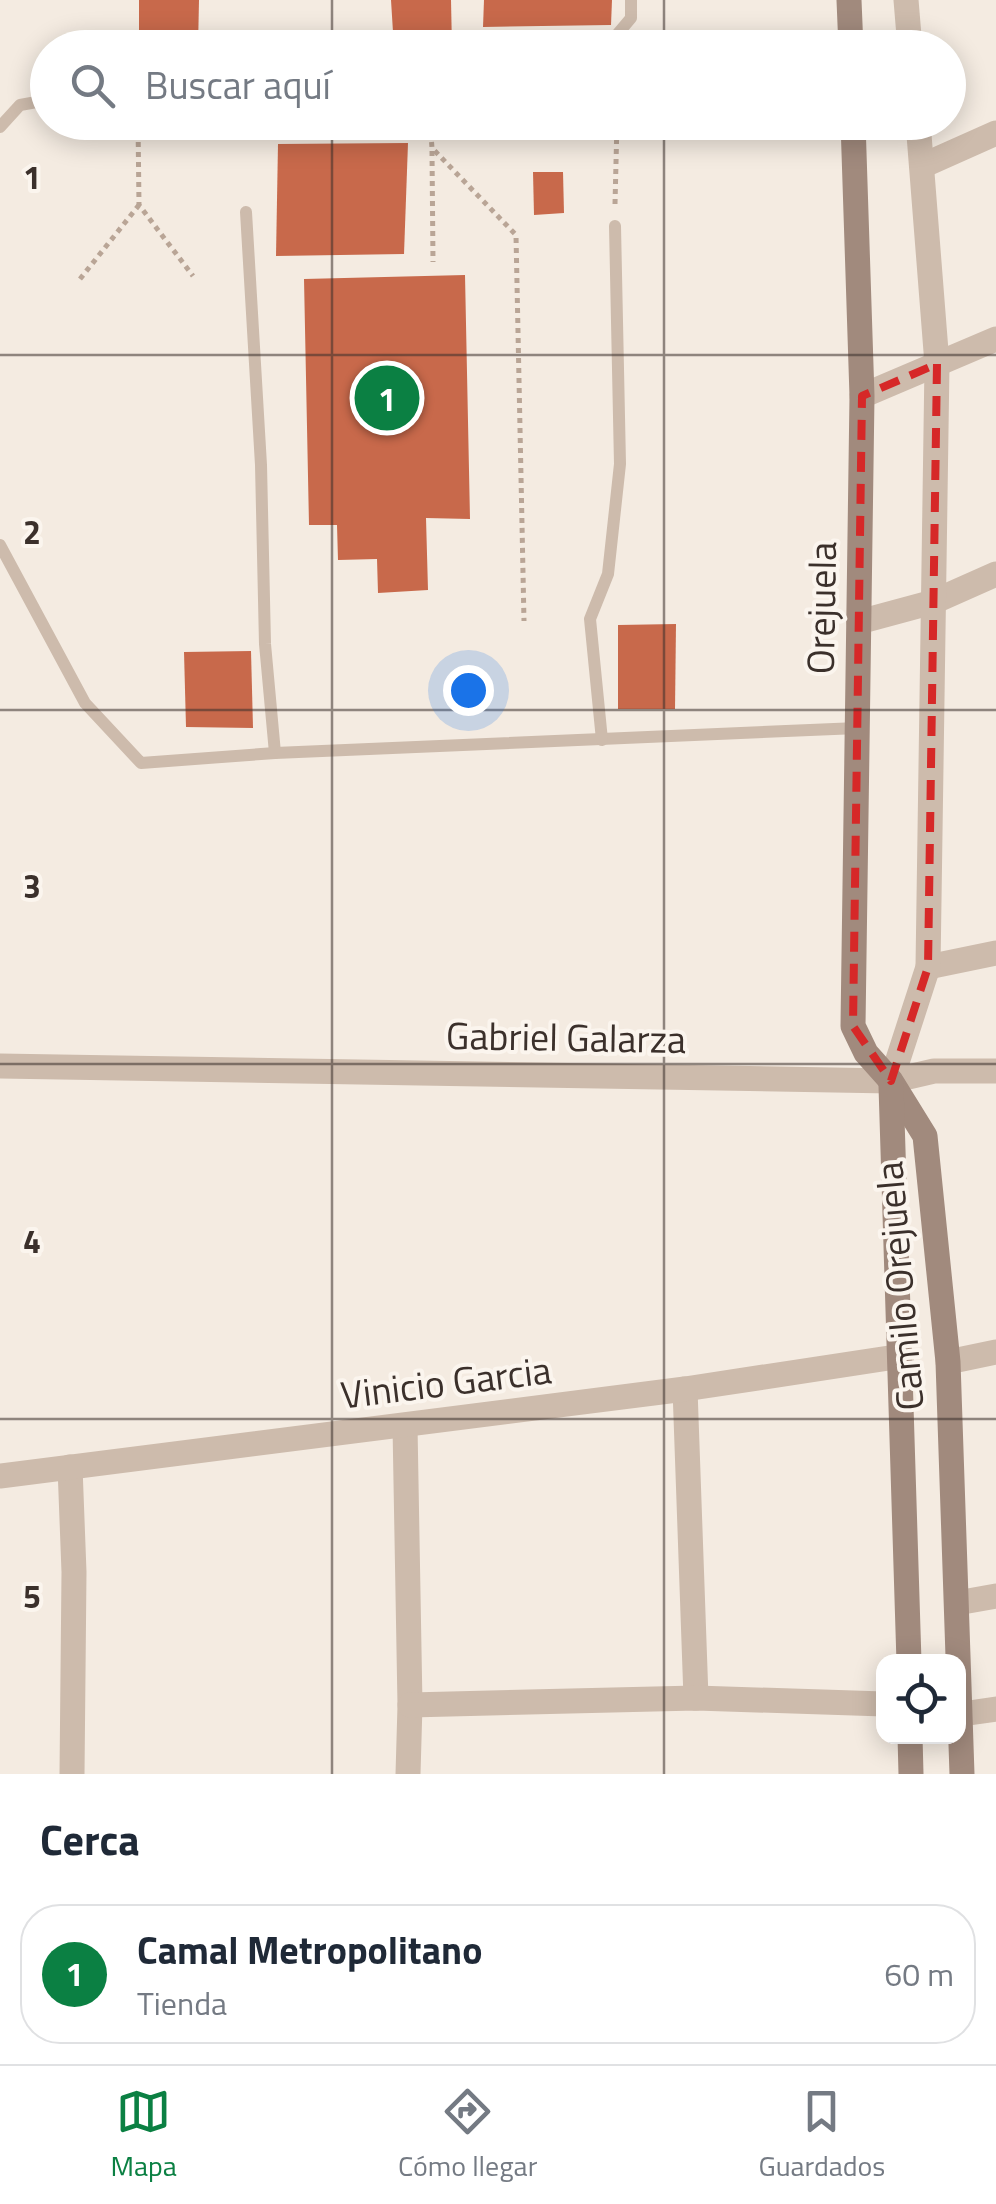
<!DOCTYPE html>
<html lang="es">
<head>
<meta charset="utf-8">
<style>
  :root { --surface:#fff; --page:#f2f2f3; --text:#1f2937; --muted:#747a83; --line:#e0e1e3; --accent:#0b8043 }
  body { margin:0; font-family:"Titillium Web",sans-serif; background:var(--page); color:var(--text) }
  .controls { position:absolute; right:30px; bottom:30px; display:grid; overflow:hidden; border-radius:20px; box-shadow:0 5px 25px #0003 }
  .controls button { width:90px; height:90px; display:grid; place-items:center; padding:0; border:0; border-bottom:2px solid var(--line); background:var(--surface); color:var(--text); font:50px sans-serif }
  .you { position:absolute; left:468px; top:690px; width:35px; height:35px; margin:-25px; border:8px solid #fff; border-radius:50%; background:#1a73e8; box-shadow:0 0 0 15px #1a73e833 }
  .badge { display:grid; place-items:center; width:65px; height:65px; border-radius:50%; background:var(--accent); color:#fff; font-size:32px; font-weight:700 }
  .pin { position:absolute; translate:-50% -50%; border:5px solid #fff; box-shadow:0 2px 10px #0006 }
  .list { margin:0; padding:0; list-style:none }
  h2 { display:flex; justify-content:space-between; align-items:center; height:130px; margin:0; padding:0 40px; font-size:42px }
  h2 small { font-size:32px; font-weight:400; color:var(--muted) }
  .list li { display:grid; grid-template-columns:65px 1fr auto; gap:30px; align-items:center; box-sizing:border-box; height:140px; margin:0 20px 20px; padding:0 20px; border:2px solid var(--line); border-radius:40px }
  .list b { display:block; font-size:38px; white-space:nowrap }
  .list p { margin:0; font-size:32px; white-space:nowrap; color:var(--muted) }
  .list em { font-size:32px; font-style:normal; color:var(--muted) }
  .icon { flex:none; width:55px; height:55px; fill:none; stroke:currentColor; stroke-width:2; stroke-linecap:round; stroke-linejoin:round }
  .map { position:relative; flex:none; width:996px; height:1774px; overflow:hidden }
  .search { position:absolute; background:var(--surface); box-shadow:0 5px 25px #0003; left:30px; right:30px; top:30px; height:110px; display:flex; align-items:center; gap:25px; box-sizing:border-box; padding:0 35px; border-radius:55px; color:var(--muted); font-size:38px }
  .sheet { height:290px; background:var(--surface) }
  nav { display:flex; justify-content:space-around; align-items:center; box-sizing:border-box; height:140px; border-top:2px solid var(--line); background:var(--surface); font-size:28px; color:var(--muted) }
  nav a { display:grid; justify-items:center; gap:5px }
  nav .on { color:var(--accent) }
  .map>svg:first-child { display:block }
</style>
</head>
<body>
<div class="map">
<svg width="996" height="1774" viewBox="0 0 996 1774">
  <rect width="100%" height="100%" fill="#f4ebe1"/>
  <g fill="#c8694b">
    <path d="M139,0H199L198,48H139Z"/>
    <path d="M391,0H451L452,48H394Z"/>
    <path d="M484,0H612L611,25L483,27Z"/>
    <path d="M408,143L404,254L276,256L278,144Z"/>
    <path d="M533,172H563L564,213L534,215Z"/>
    <path d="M465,275L470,519L426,518L428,590L378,593L377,559L338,560L337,525H309L304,279Z"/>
    <path d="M676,624L675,709H618V625Z"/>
    <path d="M251,651L253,728L186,727L184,652Z"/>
  </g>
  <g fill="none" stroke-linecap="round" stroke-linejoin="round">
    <g stroke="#b9a596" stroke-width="5" stroke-dasharray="5 5" stroke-linecap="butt">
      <path d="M138,122L139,205L193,276"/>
      <path d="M430,122L432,148L516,235L524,621"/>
      <path d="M432,151L433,262"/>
      <path d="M615,204L617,122"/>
      <path d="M80,279L139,205"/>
    </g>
    <g stroke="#cdbbac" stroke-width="12">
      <path d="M586,48L615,37L631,18V0"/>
      <path d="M0,127L20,105L48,100"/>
      <path d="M246,212L261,465L265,644L275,753"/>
      <path d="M0,545L85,703L141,763L275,753L858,728"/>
      <path d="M602,740L590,619L608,574L620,464L615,226"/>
    </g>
    <g stroke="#cdbbac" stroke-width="25">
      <path d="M906,0L910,48"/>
      <path d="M922,166L996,133"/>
      <path d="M862,396L996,339"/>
      <path d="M859,622L933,602L996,574"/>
      <path d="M928,967L996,953"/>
      <path d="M0,1066L891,1081L934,1071H996"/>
      <path d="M891,1081L928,967L937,364L918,122"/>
      <path d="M948,1362L996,1352"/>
      <path d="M685,1389L696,1698"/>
      <path d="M405,1426L410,1705L408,1774"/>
      <path d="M70,1467L74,1572L72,1774"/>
      <path d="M0,1476L685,1389L902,1356"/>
      <path d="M957,1603L996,1596"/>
      <path d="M410,1705L696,1698L884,1704"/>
      <path d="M962,1714L996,1709"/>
    </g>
    <g stroke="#a18a7d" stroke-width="25">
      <path d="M849,0L851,48"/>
      <path d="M853,122L862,396L853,1026L866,1053L891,1081L925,1136L948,1362L962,1774"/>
      <path d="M891,1086L909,1662"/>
      <path d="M910,1736L911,1774"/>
    </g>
  </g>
  <path fill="none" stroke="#d62828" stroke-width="8" stroke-dasharray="20 12" stroke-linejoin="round" d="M937,364L928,967L891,1081L853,1026L862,396Z"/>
  <path fill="none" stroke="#3b302b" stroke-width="2.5" stroke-opacity="0.55" d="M332,0V48M664,0V48M332,122V1774M664,122V1774M0,355H996M0,710H996M0,1064H996M0,1419H996"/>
  <g text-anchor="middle" stroke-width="8" stroke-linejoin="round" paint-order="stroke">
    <g font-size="38" fill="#3b302b" stroke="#fbf5ee">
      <text transform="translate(822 608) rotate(-89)" y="13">Orejuela</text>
      <text transform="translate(566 1038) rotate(1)" y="13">Gabriel Galarza</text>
      <text transform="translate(900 1286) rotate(-95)" y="13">Camilo Orejuela</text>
      <text transform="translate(446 1383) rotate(-7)" y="13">Vinicio Garcia</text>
    </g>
  </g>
  <g font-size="32" text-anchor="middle" font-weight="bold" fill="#3b302b" stroke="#fbf5ee" stroke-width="8" stroke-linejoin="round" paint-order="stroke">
    <text x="32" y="189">1</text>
    <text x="32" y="544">2</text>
    <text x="32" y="898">3</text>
    <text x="32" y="1253">4</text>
    <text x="32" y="1608">5</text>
  </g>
</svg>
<div class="controls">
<button><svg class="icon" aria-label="locate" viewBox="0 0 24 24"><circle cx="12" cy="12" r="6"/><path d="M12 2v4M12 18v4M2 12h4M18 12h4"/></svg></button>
</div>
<div class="you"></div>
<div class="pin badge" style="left:387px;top:398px">1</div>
<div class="search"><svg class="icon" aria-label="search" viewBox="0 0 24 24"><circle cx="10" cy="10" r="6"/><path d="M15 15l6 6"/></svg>Buscar aquí</div>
</div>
<section class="sheet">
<h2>Cerca<small></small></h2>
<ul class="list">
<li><span class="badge">1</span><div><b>Camal Metropolitano</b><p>Tienda</p></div><em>60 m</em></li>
</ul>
</section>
<nav>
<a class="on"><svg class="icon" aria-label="map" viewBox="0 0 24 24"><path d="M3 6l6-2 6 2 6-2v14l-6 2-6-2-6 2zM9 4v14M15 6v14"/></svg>Mapa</a>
<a><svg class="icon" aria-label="directions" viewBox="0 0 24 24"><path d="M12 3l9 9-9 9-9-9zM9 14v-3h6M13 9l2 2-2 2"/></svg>Cómo llegar</a>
<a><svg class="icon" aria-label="saved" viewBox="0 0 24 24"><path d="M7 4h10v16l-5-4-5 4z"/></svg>Guardados</a>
</nav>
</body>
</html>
